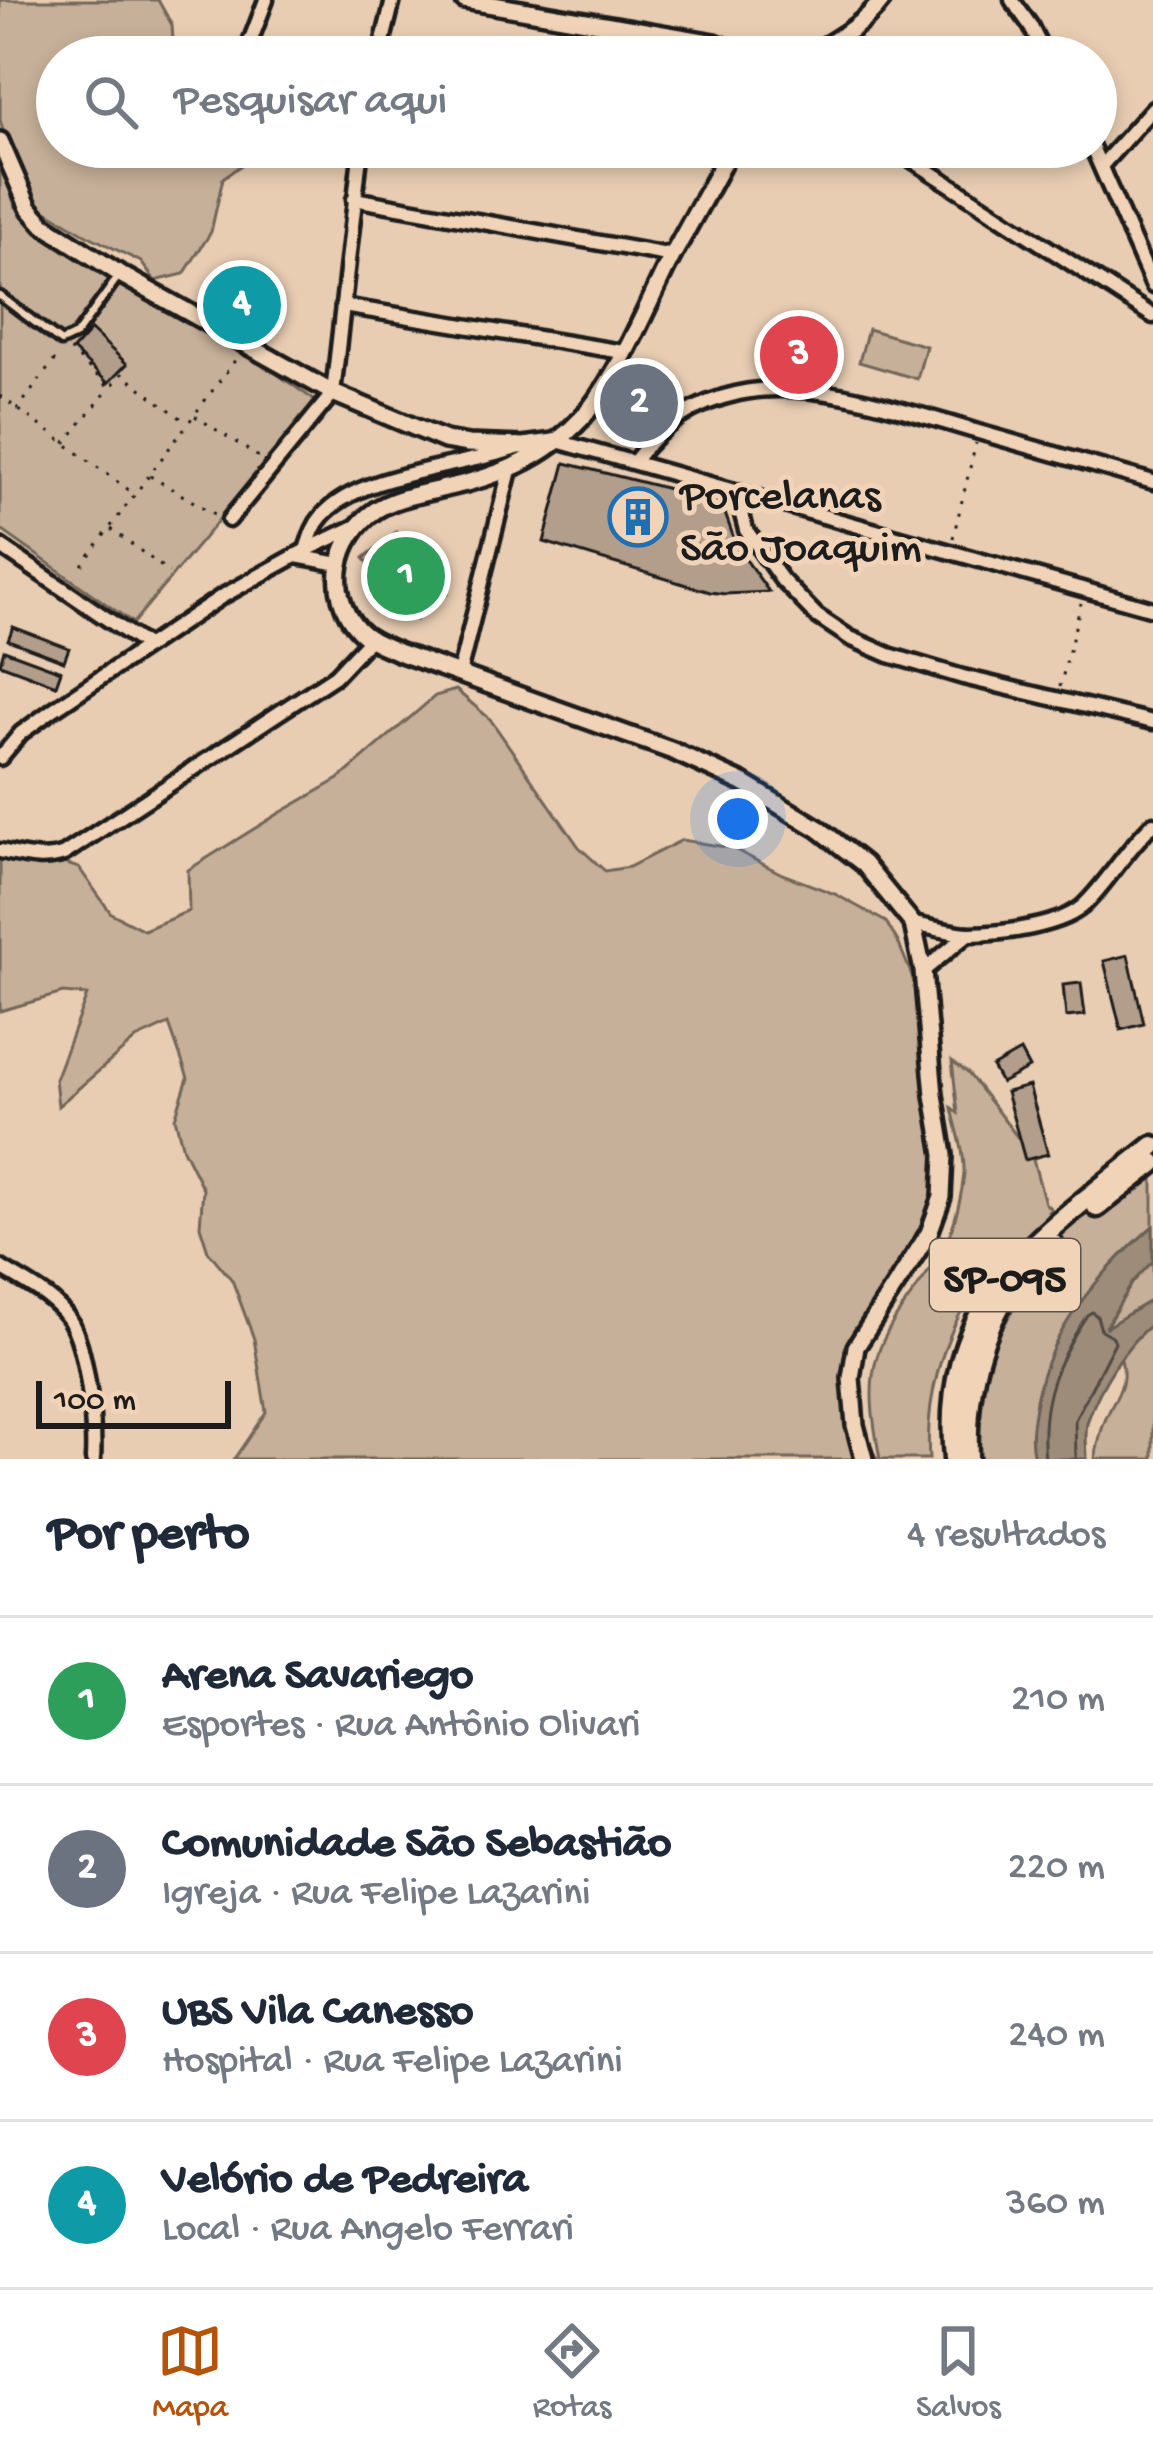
<!DOCTYPE html>
<html lang="pt">
<head>
<meta charset="utf-8">
<style>
  :root { --surface:#fff; --page:#f6f6f7; --text:#1f2937; --muted:#747a83; --line:#e0e1e3; --accent:#b45309 }
  body { margin:0; font-family:"Gochi Hand",sans-serif; background:var(--page); color:var(--text) }
  .scale { position:absolute; left:36px; bottom:30px; width:195px; box-sizing:border-box; padding-left:12px; border:6px solid #1c1c1c; border-top:0; font-size:33px; line-height:42px; white-space:nowrap; color:#1c1c1c; -webkit-text-stroke:9px #f1d4b8; paint-order:stroke }
  .you { position:absolute; left:738px; top:819px; width:42px; height:42px; margin:-30px; border:9px solid #fff; border-radius:50%; background:#1a73e8; box-shadow:0 0 0 18px #1a73e833 }
  .badge { display:grid; place-items:center; width:78px; height:78px; border-radius:50%; background:var(--accent); color:#fff; font-size:39px; font-weight:700 }
  .pin { position:absolute; translate:-50% -50%; border:6px solid #fff; box-shadow:0 3px 12px #0006 }
  .list { margin:0; padding:0; list-style:none }
  h2 { display:flex; justify-content:space-between; align-items:center; height:156px; margin:0; padding:0 48px; font-size:51px }
  h2 small { font-size:39px; font-weight:400; color:var(--muted) }
  .list li { display:grid; grid-template-columns:78px 1fr auto; gap:36px; align-items:center; box-sizing:border-box; height:168px; padding:0 48px; border-top:3px solid var(--line) }
  .list b { display:block; font-size:45px; white-space:nowrap }
  .list p { margin:0; font-size:39px; white-space:nowrap; color:var(--muted) }
  .list em { font-size:39px; font-style:normal; color:var(--muted) }
  .icon { flex:none; width:66px; height:66px; fill:none; stroke:currentColor; stroke-width:2; stroke-linecap:round; stroke-linejoin:round }
  .map { position:relative; flex:none; width:1153px; height:1459px; overflow:hidden }
  .search { position:absolute; background:var(--surface); box-shadow:0 6px 18px #0003; left:36px; right:36px; top:36px; height:132px; display:flex; align-items:center; gap:30px; box-sizing:border-box; padding:0 42px; border-radius:66px; color:var(--muted); font-size:45px }
  .sheet { height:828px; background:var(--surface) }
  nav { display:flex; justify-content:space-around; align-items:center; box-sizing:border-box; height:168px; border-top:3px solid var(--line); background:var(--surface); font-size:33px; color:var(--muted) }
  nav a { display:grid; justify-items:center; gap:6px }
  nav .on { color:var(--accent) }
  .map>svg:first-child { display:block }
</style>
</head>
<body>
<div class="map">
<svg width="1153" height="1459" viewBox="0 0 1153 1459">
  <rect width="100%" height="100%" fill="#e8cdb2"/>
  <filter id="ink" filterUnits="userSpaceOnUse"><feTurbulence type="fractalNoise" baseFrequency=".00833" numOctaves="2"/><feDisplacementMap in="SourceGraphic" scale="24" xChannelSelector="R" yChannelSelector="G"/><feConvolveMatrix kernelMatrix="1 2 1 2 8 2 1 2 1" color-interpolation-filters="sRGB"/></filter>
  <g filter="url(#ink)">
    <g fill="#c7b099" stroke="#72665a" stroke-width="3">
      <path d="M0,0H158L172,25L174,57H57V147H292L244,163L223,178L211,232L184,274L155,281L141,262L85,234L43,209L11,162L0,120Z"/>
      <path d="M0,159L15,206L82,259L277,374L317,402L133,623L0,529Z"/>
      <path d="M868,329L926,346L917,379L859,362Z"/>
      <path d="M396,532L447,594L416,620L364,558Z"/>
      <path d="M456,690L490,719L579,847L605,871L629,867L682,840L732,848L782,874L835,894L886,922L898,942L918,990L941,1153L936,1219L866,1338L855,1398L869,1444L877,1459H234L266,1412L254,1339L232,1280L208,1251L200,1226L203,1189L183,1149L175,1118L188,1078L169,1024L136,1039L58,1106L55,1079L87,995L63,993L0,1011V855L29,852L79,868L111,913L144,930L189,911L188,870L278,814L339,779L435,696Z"/>
      <path d="M952,1061L968,1073L1032,1156L1045,1203L1051,1209L1048,1212L1059,1230L1153,1153V1459H1095C1097,1449 1099,1439 1102,1429C1114,1391 1134,1389 1116,1344L1034,1459H976C973,1423 977,1380 991,1346C995,1337 1002,1330 1006,1322C1017,1302 1023,1280 1030,1259L1012,1244C1000,1258 986,1272 976,1288C942,1336 925,1401 929,1459H880C874,1426 867,1389 877,1357C890,1314 925,1284 945,1245C955,1225 962,1195 964,1173C965,1152 956,1128 952,1108L958,1113Z"/>
    </g>
    <path fill="#9d8c7a" stroke="#695f54" stroke-width="3" d="M1153,1226V1261L1133,1282L1105,1328L1153,1299V1323C1126,1343 1099,1388 1088,1420C1084,1431 1087,1447 1087,1459H1034C1030,1442 1031,1430 1034,1413C1044,1335 1096,1276 1153,1226Z"/>
    <g fill="none" stroke-linecap="round" stroke-linejoin="round">
      <path stroke="#504942" stroke-width="3" d="M1045,1459C1039,1401 1056,1362 1087,1315L1092,1312L1097,1316L1101,1330L1113,1337L1115,1342L1075,1420L1076,1459"/>
    </g>
    <g fill="#b29e8b" stroke="#1c1c1c" stroke-width="3">
      <path d="M235,286L238,295L263,301L267,308L265,316L250,323L223,312L216,293Z"/>
      <path d="M91,330L127,364L108,383L73,350Z"/>
      <path d="M779,335L822,339L819,376L776,372Z"/>
      <path d="M638,376L665,399L640,429L613,406Z"/>
      <path d="M565,463L721,502L737,547L769,592L725,594L710,592L544,542Z"/>
      <path d="M13,627L69,648L64,661L8,640Z"/>
      <path d="M4,650L61,671L56,685L0,664Z"/>
      <path d="M1128,955L1144,1024L1121,1030L1104,961Z"/>
      <path d="M1081,983L1085,1015L1066,1017L1063,985Z"/>
      <path d="M1020,1051L1029,1068L1001,1083L992,1067Z"/>
      <path d="M1029,1086L1048,1154L1025,1160L1006,1092Z"/>
    </g>
    <g fill="none" stroke-linecap="round" stroke-linejoin="round">
      <defs>
        <path id="service" d="M0,296L61,342L76,335L118,277"/>
        <g id="minor">
          <path d="M1012,0L1030,25L1046,57"/>
          <path d="M247,50L266,0"/>
          <path d="M379,57L393,0"/>
          <path d="M661,147L726,158"/>
          <path d="M892,147L1153,316"/>
          <path d="M1092,147L1153,286"/>
          <path d="M1102,165L1153,108"/>
          <path d="M354,199L673,256"/>
          <path d="M343,306L623,352"/>
          <path d="M557,441L1153,609"/>
          <path d="M634,462C661,425 693,403 739,393C809,377 906,411 975,431C1034,448 1094,465 1153,482"/>
          <path d="M736,492L746,530L782,580L817,616L850,638L889,655L963,677L1153,722"/>
          <path d="M229,520L333,393L361,147"/>
          <path d="M0,546L147,646"/>
          <path d="M306,550C310,538 313,526 322,516C359,473 463,467 516,448"/>
          <path d="M296,556L339,564"/>
          <path d="M459,674L510,470"/>
          <path d="M0,758L21,733L54,709L221,597L306,550L357,526"/>
          <path d="M0,851C21,855 43,862 64,854L335,676L370,639"/>
          <path d="M913,924C931,927 951,933 969,934C1000,934 1065,926 1086,903C1110,879 1127,848 1153,824"/>
          <path d="M923,971L968,934"/>
          <path d="M0,1267C23,1282 53,1295 69,1319C87,1346 95,1426 93,1459"/>
        </g>
        <g id="tertiary">
          <path d="M464,0L715,43L749,57"/>
          <path d="M807,57C834,41 863,26 882,0"/>
          <path d="M0,141L29,208L44,225L120,274L333,393L445,440L468,444L523,446L554,442"/>
          <path d="M731,147C711,188 687,227 666,268C643,315 616,381 581,419C544,459 497,477 445,488C422,494 396,497 376,510C336,537 325,593 358,629C369,641 385,646 398,652L673,751L743,783L819,829L864,864L913,924L923,971L934,1095L944,1155L942,1197L929,1233L856,1347L851,1378L855,1425L864,1459"/>
        </g>
        <g id="primary">
          <path d="M1097,1207L1153,1163"/>
          <path d="M954,1459C939,1296 1041,1236 1153,1146"/>
          <path d="M968,1459C965,1374 986,1300 1052,1243"/>
        </g>
      </defs>
      <use href="#service" stroke="#1c1c1c" stroke-width="15"/>
      <use href="#minor" stroke="#1c1c1c" stroke-width="21"/>
      <use href="#tertiary" stroke="#1c1c1c" stroke-width="24"/>
      <use href="#primary" stroke="#1c1c1c" stroke-width="27"/>
      <g stroke="#1c1c1c" stroke-width="3" stroke-dasharray="3 9" stroke-linecap="butt">
        <path d="M70,350L110,388L122,374L186,422"/>
        <path d="M0,396L133,493"/>
        <path d="M17,410L59,354"/>
        <path d="M195,416L262,459"/>
        <path d="M65,443L108,390"/>
        <path d="M150,476L216,515"/>
        <path d="M111,529L169,572"/>
        <path d="M953,538L976,443"/>
        <path d="M82,565L239,355"/>
        <path d="M1060,687L1081,603"/>
      </g>
      <use href="#service" stroke="#f1d4b8" stroke-width="6"/>
      <use href="#minor" stroke="#f1d4b8" stroke-width="12"/>
      <use href="#tertiary" stroke="#f1d4b8" stroke-width="15"/>
      <use href="#primary" stroke="#f1d4b8" stroke-width="18"/>
    </g>
  </g>
  <defs>
    <symbol id="building-ring" viewBox="-11 -11 22 22"><circle r="9.5" fill="#f1d4b8" stroke="#1f6fb2" stroke-width="1.5"/><path d="M-4-6H4V6H1V3H-1V6H-4ZM-2.5-4.3h1.7v1.8h-1.7ZM.8-4.3h1.7v1.8H.8ZM-2.5-1h1.7V.8h-1.7ZM.8-1h1.7V.8H.8Z" fill="#1f6fb2"/></symbol>
  </defs>
  <g fill-rule="evenodd">
    <use href="#building-ring" x="605" y="484" width="66" height="66"/>
  </g>
  <g text-anchor="middle" stroke-width="10" stroke-linejoin="round" paint-order="stroke">
    <rect fill="#f1d4b8" stroke="#5c534b" stroke-width="3" x="930" y="1239" width="150" height="72" rx="9"/>
    <g font-size="42" font-weight="bold" fill="#1c1c1c">
      <text x="1005" y="1290">SP-095</text>
    </g>
    <g font-size="45" fill="#1c1c1c" stroke="#f1d4b8" text-anchor="start">
      <text x="680" y="507">Porcelanas<tspan x="680" dy="52">São Joaquim</tspan></text>
    </g>
  </g>
</svg>
<div class="scale">100 m</div>
<div class="you"></div>
<div class="pin badge" style="left:406px;top:576px;background:#2e9e5b">1</div>
<div class="pin badge" style="left:639px;top:403px;background:#6b7280">2</div>
<div class="pin badge" style="left:799px;top:355px;background:#e0444e">3</div>
<div class="pin badge" style="left:242px;top:305px;background:#0f9aa8">4</div>
<div class="search"><svg class="icon" aria-label="search" viewBox="0 0 24 24"><circle cx="10" cy="10" r="6"/><path d="M15 15l6 6"/></svg>Pesquisar aqui</div>
</div>
<section class="sheet">
<h2>Por perto<small>4 resultados</small></h2>
<ul class="list">
<li><span class="badge" style="background:#2e9e5b">1</span><div><b>Arena Savariego</b><p>Esportes · Rua Antônio Olivari</p></div><em>210 m</em></li>
<li><span class="badge" style="background:#6b7280">2</span><div><b>Comunidade São Sebastião</b><p>Igreja · Rua Felipe Lazarini</p></div><em>220 m</em></li>
<li><span class="badge" style="background:#e0444e">3</span><div><b>UBS Vila Canesso</b><p>Hospital · Rua Felipe Lazarini</p></div><em>240 m</em></li>
<li><span class="badge" style="background:#0f9aa8">4</span><div><b>Velório de Pedreira</b><p>Local · Rua Angelo Ferrari</p></div><em>360 m</em></li>
</ul>
</section>
<nav>
<a class="on"><svg class="icon" aria-label="map" viewBox="0 0 24 24"><path d="M3 6l6-2 6 2 6-2v14l-6 2-6-2-6 2zM9 4v14M15 6v14"/></svg>Mapa</a>
<a><svg class="icon" aria-label="directions" viewBox="0 0 24 24"><path d="M12 3l9 9-9 9-9-9zM9 14v-3h6M13 9l2 2-2 2"/></svg>Rotas</a>
<a><svg class="icon" aria-label="saved" viewBox="0 0 24 24"><path d="M7 4h10v16l-5-4-5 4z"/></svg>Salvos</a>
</nav>
</body>
</html>
